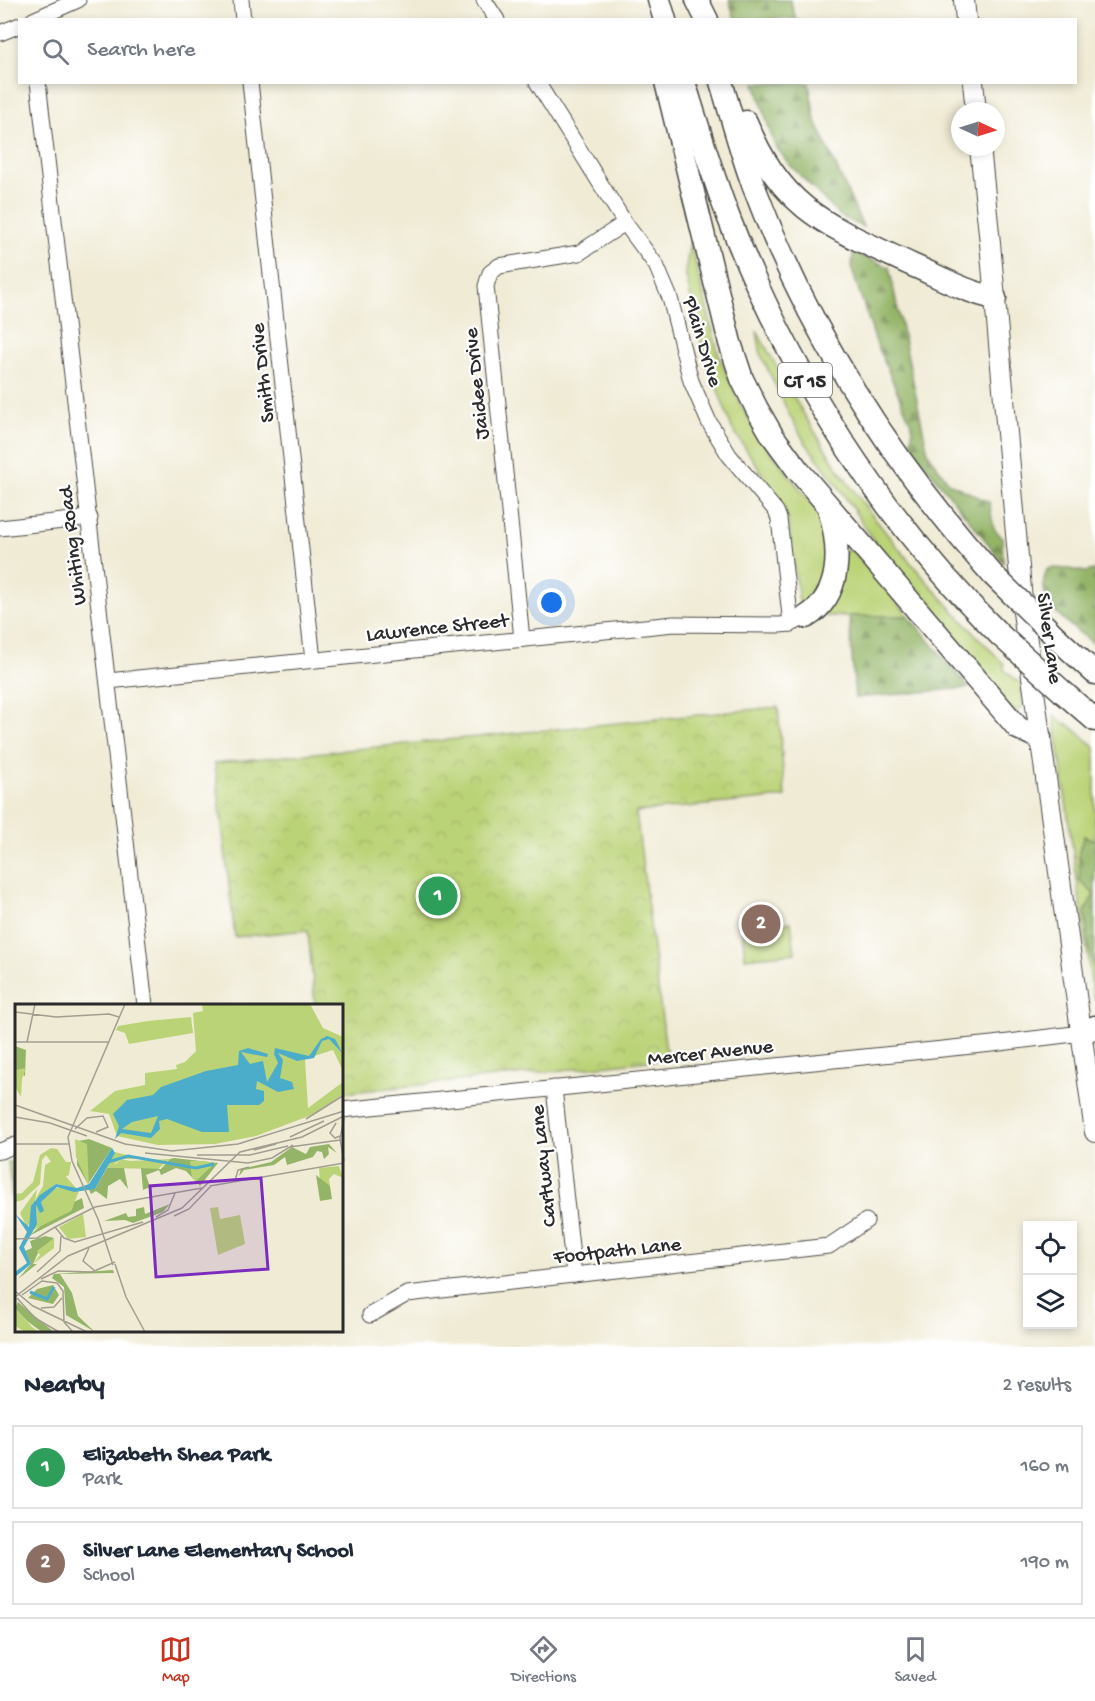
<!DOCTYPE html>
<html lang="en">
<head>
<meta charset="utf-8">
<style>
  :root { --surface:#fff; --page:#f6f6f7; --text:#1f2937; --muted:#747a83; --line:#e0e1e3; --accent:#c8321e }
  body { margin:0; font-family:"Gochi Hand",sans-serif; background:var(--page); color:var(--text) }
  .controls { position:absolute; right:18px; bottom:18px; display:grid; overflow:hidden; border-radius:0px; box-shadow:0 3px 9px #0003 }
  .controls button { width:54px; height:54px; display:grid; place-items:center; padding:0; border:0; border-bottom:2px solid var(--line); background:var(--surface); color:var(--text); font:30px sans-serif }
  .compass { position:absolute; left:951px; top:102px; width:54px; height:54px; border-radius:50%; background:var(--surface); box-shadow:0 3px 9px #0003; rotate:94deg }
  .you { position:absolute; left:552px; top:603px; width:21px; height:21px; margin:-15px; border:4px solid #fff; border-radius:50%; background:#1a73e8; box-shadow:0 0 0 9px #1a73e833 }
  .badge { display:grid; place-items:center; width:39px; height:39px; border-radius:50%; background:var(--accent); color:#fff; font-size:20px; font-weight:700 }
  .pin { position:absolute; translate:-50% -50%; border:3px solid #fff; box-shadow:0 2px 6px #0006 }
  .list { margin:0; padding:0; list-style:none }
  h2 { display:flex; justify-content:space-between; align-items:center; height:78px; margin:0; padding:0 24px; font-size:26px }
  h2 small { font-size:20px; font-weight:400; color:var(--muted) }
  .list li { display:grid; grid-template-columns:39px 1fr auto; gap:18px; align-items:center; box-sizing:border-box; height:84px; margin:0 12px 12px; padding:0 12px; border:2px solid var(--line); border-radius:0px }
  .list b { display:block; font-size:22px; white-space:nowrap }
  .list p { margin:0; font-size:20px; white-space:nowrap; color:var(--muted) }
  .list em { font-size:20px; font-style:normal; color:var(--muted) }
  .icon { flex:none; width:33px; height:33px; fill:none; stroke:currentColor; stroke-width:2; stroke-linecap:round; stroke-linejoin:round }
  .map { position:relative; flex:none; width:1095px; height:1347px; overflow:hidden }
  .search { position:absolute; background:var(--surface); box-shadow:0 3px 9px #0003; left:18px; right:18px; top:18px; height:66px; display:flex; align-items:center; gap:15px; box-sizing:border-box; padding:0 21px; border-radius:0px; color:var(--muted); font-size:22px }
  .sheet { height:270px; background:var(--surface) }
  nav { display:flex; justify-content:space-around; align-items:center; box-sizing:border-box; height:84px; border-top:2px solid var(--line); background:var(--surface); font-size:16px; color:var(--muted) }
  nav a { display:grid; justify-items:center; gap:3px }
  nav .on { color:var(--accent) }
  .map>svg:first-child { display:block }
</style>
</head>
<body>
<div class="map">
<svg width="1095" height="1347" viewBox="0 0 1095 1347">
  <defs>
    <pattern id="forest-firs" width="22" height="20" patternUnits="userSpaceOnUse" patternTransform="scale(1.5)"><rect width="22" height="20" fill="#94b568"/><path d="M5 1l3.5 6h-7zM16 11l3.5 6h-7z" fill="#799356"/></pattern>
    <pattern id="park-crowns" width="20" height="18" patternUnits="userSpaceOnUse" patternTransform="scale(1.5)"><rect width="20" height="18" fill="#bbd377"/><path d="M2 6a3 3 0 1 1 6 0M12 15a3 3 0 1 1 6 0" fill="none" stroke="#a1b567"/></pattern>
  </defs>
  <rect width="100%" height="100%" fill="#fff"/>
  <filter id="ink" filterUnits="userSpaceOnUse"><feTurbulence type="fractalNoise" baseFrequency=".0167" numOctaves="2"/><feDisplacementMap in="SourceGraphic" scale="12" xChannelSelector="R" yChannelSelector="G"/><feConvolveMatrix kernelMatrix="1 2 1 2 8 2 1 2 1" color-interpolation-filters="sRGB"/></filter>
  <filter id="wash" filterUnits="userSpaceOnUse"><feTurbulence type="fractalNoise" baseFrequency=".008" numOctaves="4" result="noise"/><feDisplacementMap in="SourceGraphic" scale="24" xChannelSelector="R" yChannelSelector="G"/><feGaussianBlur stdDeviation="1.35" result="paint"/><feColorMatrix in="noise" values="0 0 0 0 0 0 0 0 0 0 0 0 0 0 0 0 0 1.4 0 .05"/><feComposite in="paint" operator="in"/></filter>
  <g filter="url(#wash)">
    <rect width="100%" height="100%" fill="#f0ebd5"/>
    <g fill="#bbd377" stroke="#737f51" stroke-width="1.5">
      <path d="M690,242L719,356L738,400L757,434L825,521L828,542L825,587L808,605H802L799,601L787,515L771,487L732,428L703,350L685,272Z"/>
      <path d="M757,331C787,386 817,440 854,491C899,553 950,609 1004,664V670L1021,684L1023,706L1020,710L1011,711L901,582L836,483L805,442L789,414L761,355Z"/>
      <path d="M846,549L854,552L909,616H824Z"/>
      <path d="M1054,715L1067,726V723L1095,747V840L1084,836L1079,852L1080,881L1094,894L1089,950L1095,971V998L1093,995Z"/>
      <path d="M791,922L795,953L745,958L742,927Z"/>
    </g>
    <g fill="url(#forest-firs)" stroke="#60704a" stroke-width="1.5">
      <path d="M729,0H790L796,19H735Z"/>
      <path d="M755,83H809L815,119L863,227L841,217L789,164L774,144Z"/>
      <path d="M853,252L889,267L928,453L949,483L989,502L994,529L1002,537L1003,562L910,446L913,428L877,345L852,270Z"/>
      <path d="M1051,568L1069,569L1086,572L1095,570V645C1074,627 1031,603 1047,570Z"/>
      <path d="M849,616H909L969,688L855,698Z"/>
      <path d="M1084,836L1095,840V971L1089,950L1085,912L1094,894L1080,881L1079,851Z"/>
      <path d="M16,1161V1217H14L8,1162Z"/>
    </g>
    <path fill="url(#park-crowns)" stroke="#737f51" stroke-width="1.5" d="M778,707L785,797L636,812L667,1059L342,1093V1005H315L308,930L235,937L215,763Z"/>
  </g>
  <g filter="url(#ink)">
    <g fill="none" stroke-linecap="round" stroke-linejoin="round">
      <defs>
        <g id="minor">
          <path d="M241,0L243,20"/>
          <path d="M484,0L497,20"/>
          <path d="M33,20L78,0"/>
          <path d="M0,33L20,25"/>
          <path d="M38,82L145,1005"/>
          <path d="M250,82L313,660"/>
          <path d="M537,82L625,223L656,265L670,298L691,381L709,422L729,455L776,511L779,519L791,624"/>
          <path d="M0,528L90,518"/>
          <path d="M522,639L486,286L490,273L499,266L579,253L625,223"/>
          <path d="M108,681L674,624L779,625L791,624L806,617"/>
          <path d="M554,1088L574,1275"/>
          <path d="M342,1110L992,1044L1082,1033"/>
          <path d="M0,1151L16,1145"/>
          <path d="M370,1315L407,1294L829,1246L866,1221"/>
        </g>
        <g id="major">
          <path d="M964,0L966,20"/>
          <path d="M973,82L976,111"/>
          <path d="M980,147L990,243L1023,612L1095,1132"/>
        </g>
        <g id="highway">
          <path d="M659,0L665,20"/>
          <path d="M697,0L707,20"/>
          <path d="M666,82L730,343L742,379L757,409L772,435L797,469L1018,728L1040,738"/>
          <path d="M684,82C699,129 712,176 730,221C790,376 882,518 1000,635"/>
          <path d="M721,82C732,117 741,153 754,187C808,331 891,461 993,575"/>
          <path d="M746,122C782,211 829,226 910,264C938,276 965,292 995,298"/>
          <path d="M806,617C843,595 840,548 830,512"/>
          <path d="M1058,639L1095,673"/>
          <path d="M1064,693L1095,720"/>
          <path d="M1082,1033L1095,1027"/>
        </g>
      </defs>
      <use href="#minor" stroke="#494844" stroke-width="17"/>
      <use href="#major" stroke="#494844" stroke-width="22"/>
      <use href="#highway" stroke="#494844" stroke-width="25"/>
      <use href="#minor" stroke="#fff" stroke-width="15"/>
      <use href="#major" stroke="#fff" stroke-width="20"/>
      <use href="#highway" stroke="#fff" stroke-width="22"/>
      <defs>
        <g id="highway-bridge">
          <path d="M993,575L1058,639"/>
          <path d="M1000,635L1064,693"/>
        </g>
      </defs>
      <use href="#highway-bridge" stroke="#494844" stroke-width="25" stroke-linecap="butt"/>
      <use href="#highway-bridge" stroke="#fff" stroke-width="22"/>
    </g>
  </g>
  <g text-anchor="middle" stroke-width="4.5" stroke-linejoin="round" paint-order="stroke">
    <rect fill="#fff" stroke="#6b6b6b" stroke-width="1.5" x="778" y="363" width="54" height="34" rx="4.5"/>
    <g font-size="20" font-weight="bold" fill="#2b2b2b">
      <text x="805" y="387">CT 15</text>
    </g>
    <g font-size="21" fill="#2b2b2b" stroke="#fff">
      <text transform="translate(704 341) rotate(73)" y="7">Plain Drive</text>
      <text transform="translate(261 373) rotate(-96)" y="7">Smith Drive</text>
      <text transform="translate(475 384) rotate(-96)" y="7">Jaidee Drive</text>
      <text transform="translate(71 546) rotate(-97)" y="7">Whiting Road</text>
      <text transform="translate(437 626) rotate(-6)" y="7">Lawrence Street</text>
      <text transform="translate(1051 638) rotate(82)" y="7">Silver Lane</text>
      <text transform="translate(710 1051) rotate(-6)" y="7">Mercer Avenue</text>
      <text transform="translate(542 1166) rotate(-96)" y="7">Cartway Lane</text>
      <text transform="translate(617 1249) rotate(-6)" y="7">Footpath Lane</text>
    </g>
  </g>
  <g transform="translate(15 1004)">
    <rect width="328" height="328" fill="#f0ebd5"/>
    <path d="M106,155L115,157L155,155L143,165L92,164L94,157L101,160ZM324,162L328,174L319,170L314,175L315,182L305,177L304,164ZM22,185L17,216L12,223L5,209ZM68,210L71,233L53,235L44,223ZM0,304L17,323L24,328H10L0,322Z" fill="#bbd377"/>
    <path d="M0,42L11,46L10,72L0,67ZM74,135L97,144L73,180L62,161L63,137ZM314,140L322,149L313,143L314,150L309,155L307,148L302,147L298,153L272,161L270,153L259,161L229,166L224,172L226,165L256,158L277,143L291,150L295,143ZM155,155L159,154L203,159L185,182L171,167L161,164L146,171L144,166L131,171L135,183L128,186L126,164L146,165ZM92,164H109L113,185L105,175L93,182L92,195L81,187L76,190L73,184L80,185ZM301,171L315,182L317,195L305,197ZM67,194L69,204L14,232L31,217L57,205L59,198ZM155,200L148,208L118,219L110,216L89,217L111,209L113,213L121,212V205L129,203L130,210ZM30,232L39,234L23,249L18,260H22L3,275L16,260L10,247L17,244L15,237ZM98,266L99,269L45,270L57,289L63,312L80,328L51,311L49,283L37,274L39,270ZM38,281L44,291L38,300L13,294L22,285ZM3,298L39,328H27L12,317L0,304Z" fill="#94b568"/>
    <path d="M100,148L120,153L135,155H106L98,161L94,157ZM37,157L61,184L41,180L20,196L28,182L30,161ZM46,183L64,187L56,207L16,227L22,220L21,201L25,208L26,198L38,185ZM39,234V244L18,260L25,251L22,247Z" fill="#bbd377"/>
    <path d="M176,13L178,29L114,40L110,29L101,26L103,22L133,17Z" fill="#bbd377"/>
    <path d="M187,0H295L308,24L328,33V67L318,46L290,55L293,104L328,78V90L302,109L241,132L200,140L143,141L102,132L94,110L75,107L100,87L130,81V69L162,65L161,61L170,58L181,47L178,9L188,7ZM11,64L7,75L6,93L0,83V66ZM60,135L72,140L74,182L61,153ZM36,144L42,145L51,158H56L54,171L48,174L31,151L27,156L25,180L8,196L0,198V190L7,189L18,178L25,151ZM175,157H188L200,159L181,177L177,174ZM203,203L205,215L225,211L230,240L203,251L195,204Z" fill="#bbd377"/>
    <path d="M312,32L320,35L328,50L314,35L307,37L299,54L282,57L263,49L268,56L265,74L277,78L279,85L263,88L242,77L241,85L249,87V97L244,101H212L214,128H187L152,115L144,117L145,125L136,134L106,129L100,135L104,122L98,110L112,96L138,91L146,83L191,67L223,61L224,47L233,44L253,50L252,53L226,48L235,60L248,57L252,78L263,59L259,50L260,44L294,52L306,35ZM143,112L136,129L107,125L117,118ZM97,144L100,149L80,185L59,188L42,183L26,198L29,207L25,209L21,201L22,220L9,243L16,260L0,273V268L12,259L4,244L12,228L0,210L14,223L16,202L25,191L41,180L62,184L74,180Z" fill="#4cadcb" fill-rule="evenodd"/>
    <path fill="none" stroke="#4cadcb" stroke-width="3" d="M93,158L113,152L181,164L199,160M15,288L32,295L39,283"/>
    <path fill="none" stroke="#a19e91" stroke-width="1.5" d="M0,8L41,13L94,10L104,13M0,38H93M12,38L20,0M0,101L110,140L157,147L223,140L329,107M0,113L35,119L72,132M329,114L325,135L329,157M291,115L329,91M321,119L315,129L320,134L325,132M60,125L72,114L88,112L93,123L81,128M275,133L309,117M0,140H55M275,143L325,136M239,146L261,140M130,149L233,159L257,154L278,141M182,151H235L273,142M220,177L223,166L234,163M195,182L329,159M80,203L187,184M80,203L40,223L49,234L60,238L128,218M159,212L174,205L196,182M141,213L153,206L160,189M0,235L22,234L40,223M74,244L68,257L79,266M100,260L111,293L130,328M98,261L83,215L57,157L53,133L110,0M22,268L45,247L46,232M26,275L43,267L77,268L100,258M0,287L18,302L72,328M7,291L27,277L42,279L48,287L49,318L58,328M0,293L53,252L167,204L225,148L287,133L329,112M2,294L20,314L44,328M26,304L39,303L47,294"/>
    <path fill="#7b2cbf" fill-opacity="0.15" stroke="#7b2cbf" stroke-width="3" d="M246,174L253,265L141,273L135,182Z"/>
    <rect width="328" height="328" fill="none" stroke="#2b2b2b" stroke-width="3"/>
  </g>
</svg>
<div class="controls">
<button><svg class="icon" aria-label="locate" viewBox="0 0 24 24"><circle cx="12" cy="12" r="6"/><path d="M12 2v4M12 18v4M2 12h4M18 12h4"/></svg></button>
<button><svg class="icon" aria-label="layers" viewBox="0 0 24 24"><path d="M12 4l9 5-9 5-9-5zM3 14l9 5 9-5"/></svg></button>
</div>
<svg class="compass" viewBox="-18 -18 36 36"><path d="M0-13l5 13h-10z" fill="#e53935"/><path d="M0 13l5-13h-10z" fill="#747a83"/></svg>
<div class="you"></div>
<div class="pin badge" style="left:438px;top:896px;background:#2e9e5b">1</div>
<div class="pin badge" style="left:761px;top:924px;background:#8d6e63">2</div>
<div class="search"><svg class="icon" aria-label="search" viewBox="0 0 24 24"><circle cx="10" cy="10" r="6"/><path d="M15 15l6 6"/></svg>Search here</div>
</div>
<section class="sheet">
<h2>Nearby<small>2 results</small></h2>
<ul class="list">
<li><span class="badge" style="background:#2e9e5b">1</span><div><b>Elizabeth Shea Park</b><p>Park</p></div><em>160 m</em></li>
<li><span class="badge" style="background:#8d6e63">2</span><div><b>Silver Lane Elementary School</b><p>School</p></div><em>190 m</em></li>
</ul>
</section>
<nav>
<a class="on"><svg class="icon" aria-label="map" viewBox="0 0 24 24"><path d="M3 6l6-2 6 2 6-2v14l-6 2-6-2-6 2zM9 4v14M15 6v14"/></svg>Map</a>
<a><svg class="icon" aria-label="directions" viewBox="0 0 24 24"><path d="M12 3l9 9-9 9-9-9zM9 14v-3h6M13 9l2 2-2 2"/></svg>Directions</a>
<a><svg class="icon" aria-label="saved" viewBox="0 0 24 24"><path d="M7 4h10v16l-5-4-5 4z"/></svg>Saved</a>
</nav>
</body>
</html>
